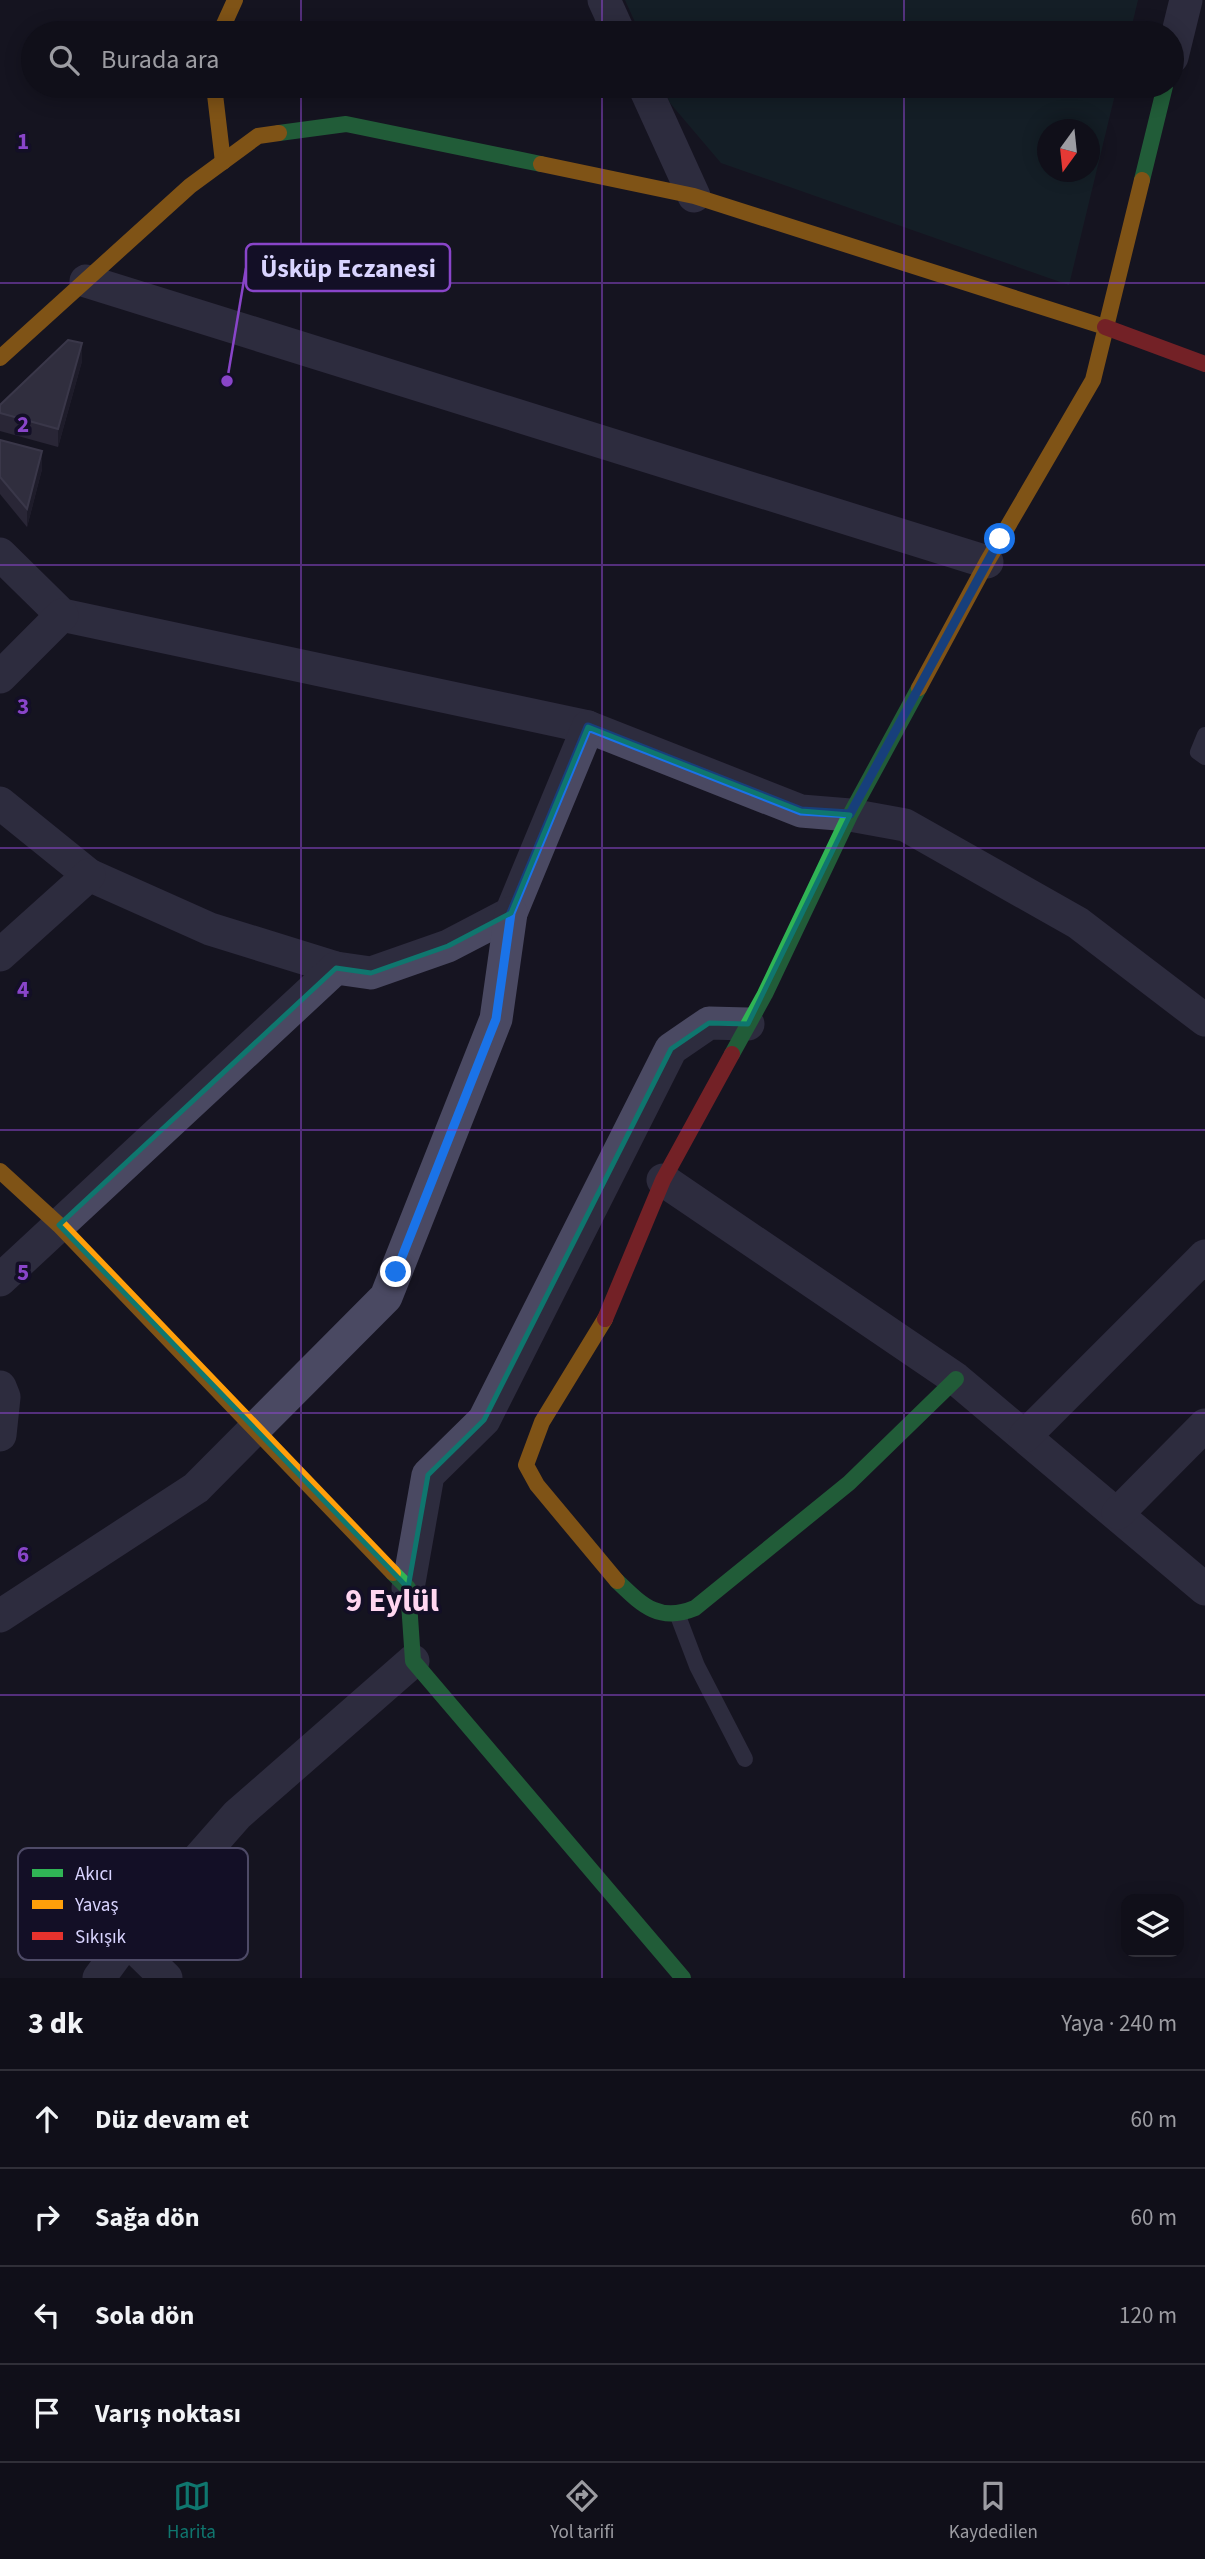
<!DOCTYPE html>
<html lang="tr">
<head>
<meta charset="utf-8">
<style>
  :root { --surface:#100f19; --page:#191822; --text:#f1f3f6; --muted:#9c9ca2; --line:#302f38; --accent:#0f766e }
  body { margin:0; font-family:"Source Sans 3",sans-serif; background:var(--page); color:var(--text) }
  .controls { position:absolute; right:21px; bottom:21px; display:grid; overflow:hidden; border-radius:14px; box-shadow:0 4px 18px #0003 }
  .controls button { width:63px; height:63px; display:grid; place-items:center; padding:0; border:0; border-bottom:2px solid var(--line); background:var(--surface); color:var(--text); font:35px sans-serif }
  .compass { position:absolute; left:1037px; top:119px; width:63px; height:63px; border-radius:50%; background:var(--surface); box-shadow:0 4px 18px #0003; rotate:195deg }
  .stop { position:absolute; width:21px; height:21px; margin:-16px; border:5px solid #1a73e8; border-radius:50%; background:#fff }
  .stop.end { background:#1a73e8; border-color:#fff; box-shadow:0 2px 7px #0008 }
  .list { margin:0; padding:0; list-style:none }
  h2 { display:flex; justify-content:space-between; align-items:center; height:91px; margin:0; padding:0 28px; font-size:30px }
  h2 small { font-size:23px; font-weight:400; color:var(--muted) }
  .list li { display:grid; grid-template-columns:46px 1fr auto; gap:21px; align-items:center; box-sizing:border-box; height:98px; padding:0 28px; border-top:2px solid var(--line) }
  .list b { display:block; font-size:26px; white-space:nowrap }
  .list em { font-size:23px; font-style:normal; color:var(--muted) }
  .icon { flex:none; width:38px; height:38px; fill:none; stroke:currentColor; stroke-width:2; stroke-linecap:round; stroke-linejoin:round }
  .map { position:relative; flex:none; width:1205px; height:1978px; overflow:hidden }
  .search { position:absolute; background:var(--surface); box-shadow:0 4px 18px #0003; left:21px; right:21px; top:21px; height:77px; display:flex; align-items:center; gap:18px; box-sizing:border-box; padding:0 24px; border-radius:38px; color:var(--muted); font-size:26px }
  .sheet { height:483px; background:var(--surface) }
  nav { display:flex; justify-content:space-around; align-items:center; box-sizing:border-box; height:98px; border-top:2px solid var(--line); background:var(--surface); font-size:19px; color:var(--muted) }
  nav a { display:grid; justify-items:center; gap:4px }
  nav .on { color:var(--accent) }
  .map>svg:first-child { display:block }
</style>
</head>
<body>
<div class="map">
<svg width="1205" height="1978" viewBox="0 0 1205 1978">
  <rect width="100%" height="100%" fill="#161421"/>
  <g fill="#132c2d" fill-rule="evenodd">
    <path d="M625,0H1138L1130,33H640Z"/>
    <path d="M663,86H1117L1069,285L721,163L670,103ZM1048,130H1090V172H1048Z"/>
  </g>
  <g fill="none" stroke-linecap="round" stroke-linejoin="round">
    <g stroke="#4a4962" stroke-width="16">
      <path d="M1205,735L1198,752L1205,757"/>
      <path d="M678,1616L697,1666L745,1759"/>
    </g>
    <g stroke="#4a4962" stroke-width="33">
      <path d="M604,0L619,33"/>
      <path d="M1172,57L1186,0"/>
      <path d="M644,86L694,196"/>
      <path d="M86,281L987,562"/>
      <path d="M0,554L62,615L588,727L801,811L850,815L905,825L1078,923L1205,1020"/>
      <path d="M0,677L62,615"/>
      <path d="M0,803L89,875L210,929L336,968L371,973L448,946L511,913L588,727"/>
      <path d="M0,955L89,875"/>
      <path d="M663,1180L956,1379L1205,1589"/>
      <path d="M0,1280L336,968"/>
      <path d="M0,1387L4,1397L0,1435"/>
      <path d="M1025,1436L1205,1256"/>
      <path d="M1118,1513L1205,1425"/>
      <path d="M408,1588L428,1475L484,1420L671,1049L709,1023L748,1024"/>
      <path d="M0,1616L196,1488L386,1297L496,1019L511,913"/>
      <path d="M127,1940L166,1978"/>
      <path d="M99,1978L127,1940L237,1815L413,1661"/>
    </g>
    <g stroke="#30b455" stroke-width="16">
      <path d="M279,133L346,124L541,164"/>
      <path d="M1142,180L1165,86"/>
      <path d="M732,1054L765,994L850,815L919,688"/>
      <path d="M393,1573L408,1588L413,1661L683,1978"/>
      <path d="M617,1581C642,1605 659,1623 695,1608L849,1483L956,1379"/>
    </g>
    <g stroke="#ff9f0a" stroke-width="16">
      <path d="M220,33L235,0"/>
      <path d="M214,86L223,162"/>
      <path d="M541,164L694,196L1105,327"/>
      <path d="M0,358L190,186L258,136L279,133"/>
      <path d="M919,688L987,562L1093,380L1142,180"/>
      <path d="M0,1171L59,1225L393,1573"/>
      <path d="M605,1319L542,1422L526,1465L537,1485L617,1581"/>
    </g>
    <g stroke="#e5322d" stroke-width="16">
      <path d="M1105,327L1205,364"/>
      <path d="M605,1319L663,1180L732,1054"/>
    </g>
  </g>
  <g fill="#403d50">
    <path d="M82,361L58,447L0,431V405Z"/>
    <path d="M0,440L42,469L27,527L0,494Z"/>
  </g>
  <g fill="#282635">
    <path d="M82,343V361L58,447V429Z"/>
    <path d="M42,451V469L27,527V509Z"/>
  </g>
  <g fill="#504e63" stroke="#66637b" stroke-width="2">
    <path d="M68,340L82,343L58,429L0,413V405Z"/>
    <path d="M0,440L42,451L27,509L0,477Z"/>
  </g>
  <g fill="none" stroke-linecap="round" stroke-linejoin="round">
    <path stroke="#1a73e8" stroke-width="9" d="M396,1272L496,1019L511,913L588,727L801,811L850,814L1000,539"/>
  </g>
  <path d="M0 0H1205V1978H0ZM588,727L801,811L850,815L748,1024L709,1023L671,1049L484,1420L428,1475L408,1588L59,1225L336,968L371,973L448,946L511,913Z" fill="#161421" fill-opacity=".55" fill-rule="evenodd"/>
  <path fill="none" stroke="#0f766e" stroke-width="5" stroke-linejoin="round" d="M588,727L801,811L850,815L748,1024L709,1023L671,1049L484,1420L428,1475L408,1588L59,1225L336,968L371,973L448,946L511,913Z"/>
  <path fill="none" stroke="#8945c9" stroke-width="2" stroke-opacity="0.55" d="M301,0V33M602,0V33M904,0V33M301,86V1978M602,86V1978M904,86V1978M0,283H1205M0,565H1205M0,848H1205M0,1130H1205M0,1413H1205M0,1695H1205"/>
  <g text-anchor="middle" stroke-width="7" stroke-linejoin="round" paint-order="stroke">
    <g font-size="32" font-weight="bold" fill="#ffd6f0" stroke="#130f26">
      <text x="392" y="1611">9 Eylül</text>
    </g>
  </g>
  <rect x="18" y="1848" width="230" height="112" rx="10" fill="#130f26" stroke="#4e4a67" stroke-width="2"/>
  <rect x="32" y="1869" width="31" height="8" fill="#30b455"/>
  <rect x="32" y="1900" width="31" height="9" fill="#ff9f0a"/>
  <rect x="32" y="1932" width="31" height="8" fill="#e5322d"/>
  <g font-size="19" fill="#d9d4ff">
    <text x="75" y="1880">Akıcı</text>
    <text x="75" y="1911">Yavaş</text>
    <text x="75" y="1943">Sıkışık</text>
  </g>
  <g font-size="23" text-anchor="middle" font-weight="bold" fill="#8945c9" stroke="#130f26" stroke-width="7" stroke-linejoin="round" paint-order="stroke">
    <text x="23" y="149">1</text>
    <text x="23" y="432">2</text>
    <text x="23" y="714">3</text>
    <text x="23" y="997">4</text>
    <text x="23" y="1280">5</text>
    <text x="23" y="1562">6</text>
  </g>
  <path fill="none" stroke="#8945c9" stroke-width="2.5" d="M227 381L246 268"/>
  <circle fill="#8945c9" stroke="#130f26" stroke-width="2.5" cx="227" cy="381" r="7"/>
  <rect fill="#130f26" stroke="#8945c9" stroke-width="2.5" x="246" y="244" width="204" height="47" rx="7"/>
  <g font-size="26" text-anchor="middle" font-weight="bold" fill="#d9d4ff">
    <text x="348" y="277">Üsküp Eczanesi</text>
  </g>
</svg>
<div class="controls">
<button><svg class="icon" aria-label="layers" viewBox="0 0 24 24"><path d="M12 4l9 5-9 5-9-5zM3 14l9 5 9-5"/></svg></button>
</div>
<svg class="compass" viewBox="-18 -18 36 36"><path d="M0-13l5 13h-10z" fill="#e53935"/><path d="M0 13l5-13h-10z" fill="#9c9ca2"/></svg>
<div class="stop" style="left:1000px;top:539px"></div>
<div class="stop end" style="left:396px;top:1272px"></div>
<div class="search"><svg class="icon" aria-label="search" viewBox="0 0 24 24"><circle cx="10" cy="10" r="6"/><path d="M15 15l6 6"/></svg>Burada ara</div>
</div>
<section class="sheet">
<h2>3 dk<small>Yaya · 240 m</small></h2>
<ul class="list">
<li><svg class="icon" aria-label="ahead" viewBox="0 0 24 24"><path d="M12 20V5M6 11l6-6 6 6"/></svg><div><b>Düz devam et</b></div><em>60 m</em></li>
<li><svg class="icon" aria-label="right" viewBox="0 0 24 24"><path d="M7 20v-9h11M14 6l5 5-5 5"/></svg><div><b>Sağa dön</b></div><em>60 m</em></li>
<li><svg class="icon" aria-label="left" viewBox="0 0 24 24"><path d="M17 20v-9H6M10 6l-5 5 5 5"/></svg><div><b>Sola dön</b></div><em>120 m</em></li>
<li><svg class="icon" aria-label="arrive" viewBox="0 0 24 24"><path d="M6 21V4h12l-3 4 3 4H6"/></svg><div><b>Varış noktası</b></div></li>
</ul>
</section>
<nav>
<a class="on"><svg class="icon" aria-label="map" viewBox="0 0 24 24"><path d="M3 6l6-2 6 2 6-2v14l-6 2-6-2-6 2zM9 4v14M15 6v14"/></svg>Harita</a>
<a><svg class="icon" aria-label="directions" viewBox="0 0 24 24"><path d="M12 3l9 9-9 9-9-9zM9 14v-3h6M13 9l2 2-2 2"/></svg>Yol tarifi</a>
<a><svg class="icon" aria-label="saved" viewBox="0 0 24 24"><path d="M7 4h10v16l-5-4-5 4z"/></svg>Kaydedilen</a>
</nav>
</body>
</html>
